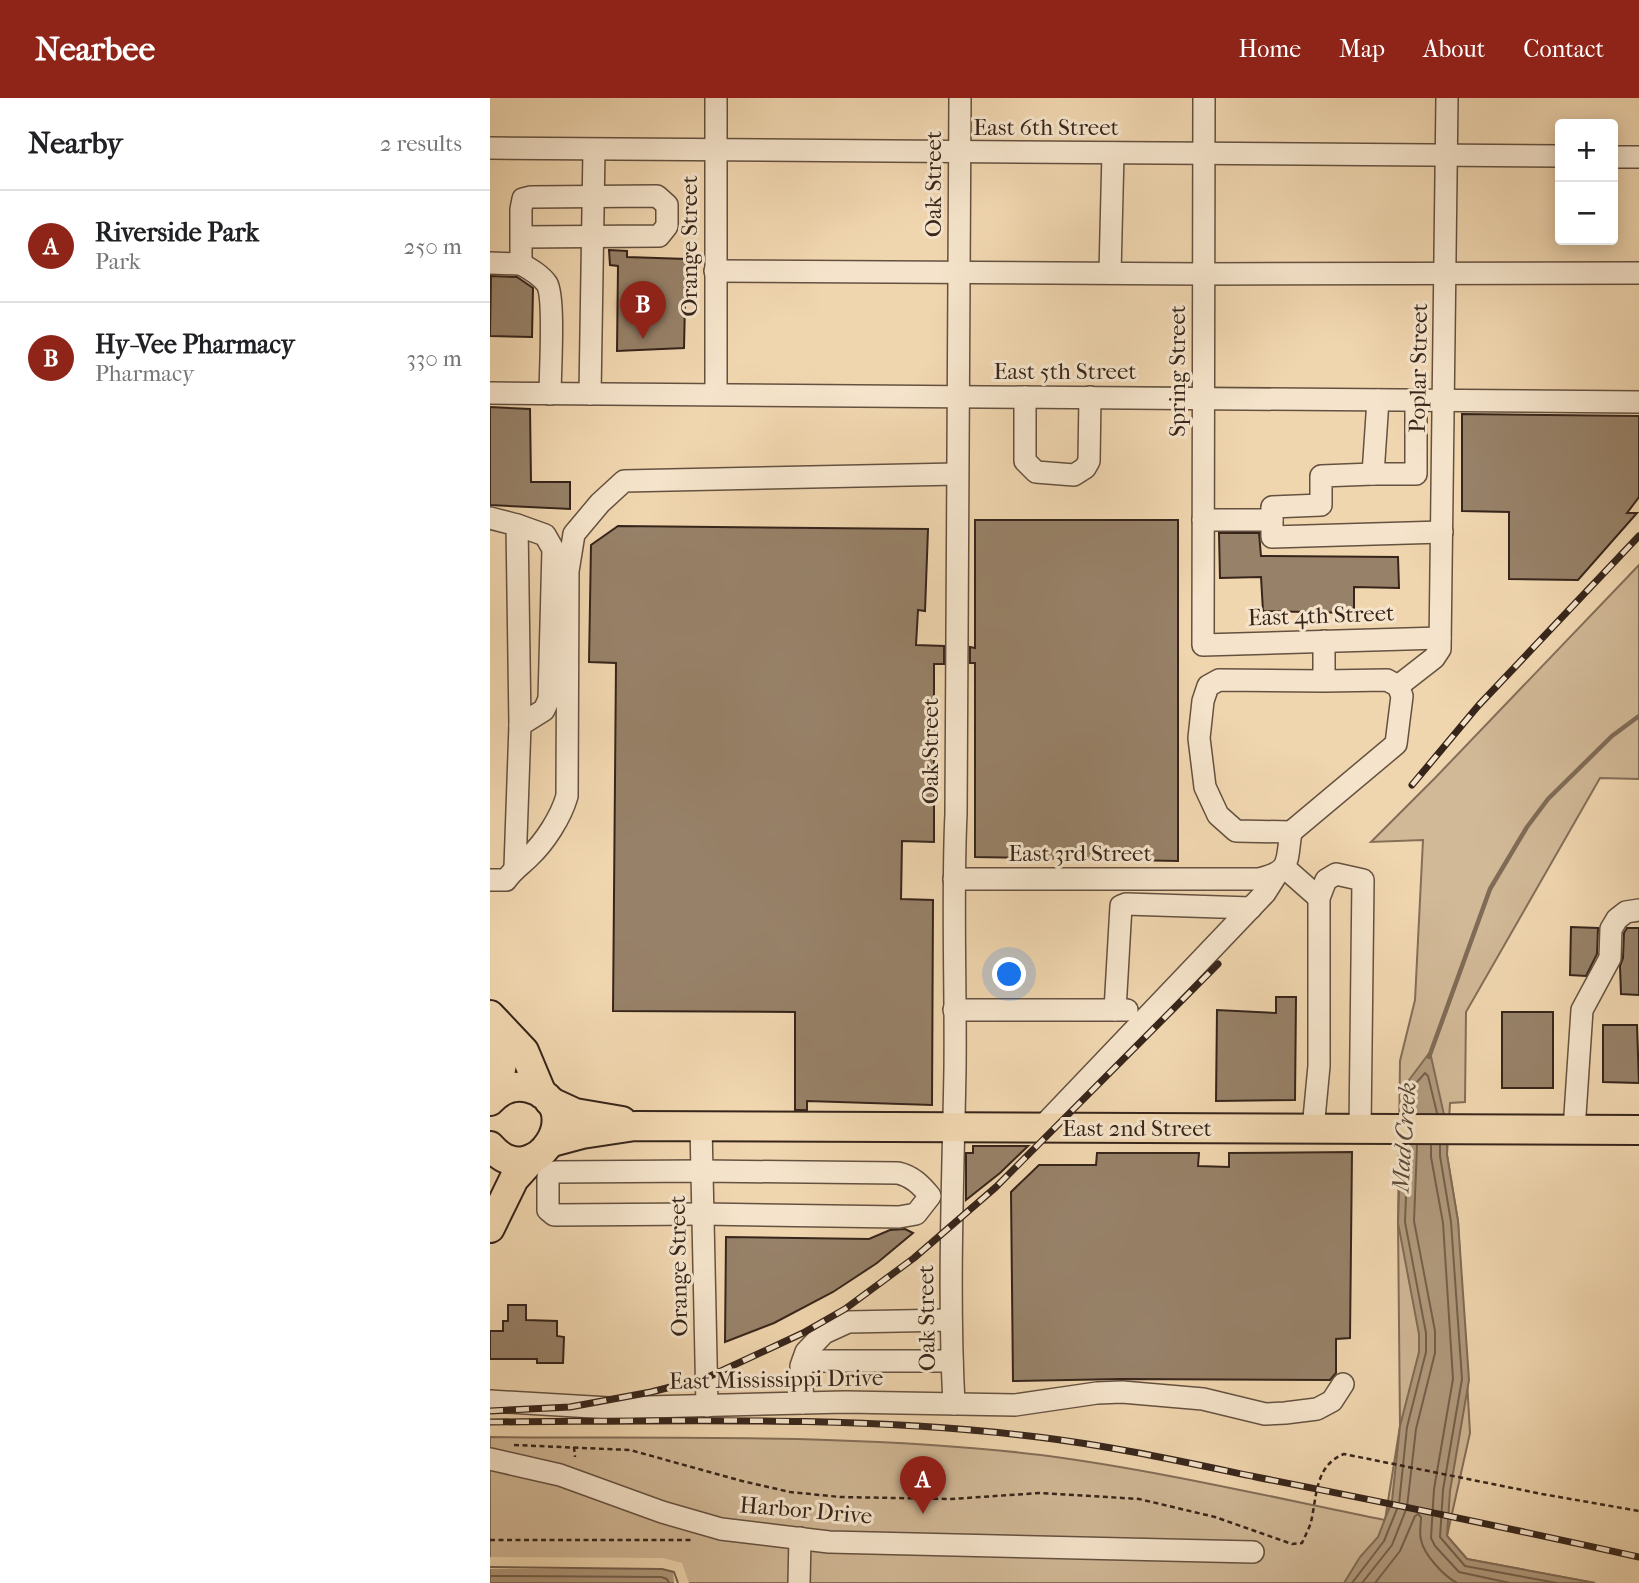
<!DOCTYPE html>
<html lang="en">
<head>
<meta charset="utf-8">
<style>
  :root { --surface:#fff; --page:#f6f6f6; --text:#202124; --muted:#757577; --line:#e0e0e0; --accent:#8f2418 }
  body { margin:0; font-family:"IM FELL French Canon",serif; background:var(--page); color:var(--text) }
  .controls { position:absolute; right:21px; top:21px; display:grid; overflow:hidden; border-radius:7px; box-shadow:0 4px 18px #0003 }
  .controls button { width:63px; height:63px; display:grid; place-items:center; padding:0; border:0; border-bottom:2px solid var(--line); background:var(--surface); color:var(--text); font:35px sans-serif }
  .you { position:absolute; left:520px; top:877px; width:24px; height:24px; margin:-18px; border:5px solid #fff; border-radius:50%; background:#1a73e8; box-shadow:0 0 0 10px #1a73e833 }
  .badge { display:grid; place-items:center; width:46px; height:46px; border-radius:50%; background:var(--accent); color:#fff; font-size:23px; font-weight:700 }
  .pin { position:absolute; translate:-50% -58px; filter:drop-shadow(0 2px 4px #0008) }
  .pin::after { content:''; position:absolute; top:37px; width:24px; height:21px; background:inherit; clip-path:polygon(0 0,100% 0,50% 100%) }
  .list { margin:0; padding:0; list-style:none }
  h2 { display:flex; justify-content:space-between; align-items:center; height:91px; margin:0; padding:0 28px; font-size:30px }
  h2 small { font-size:23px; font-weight:400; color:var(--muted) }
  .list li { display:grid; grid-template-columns:46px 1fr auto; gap:21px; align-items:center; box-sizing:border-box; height:112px; padding:0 28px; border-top:2px solid var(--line) }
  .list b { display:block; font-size:26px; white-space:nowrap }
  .list p { margin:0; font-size:23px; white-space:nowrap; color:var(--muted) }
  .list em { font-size:23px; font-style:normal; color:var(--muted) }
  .map { position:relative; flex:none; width:1149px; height:1485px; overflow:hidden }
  header { display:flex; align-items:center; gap:42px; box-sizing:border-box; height:98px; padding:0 35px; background:var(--accent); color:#fff }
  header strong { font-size:33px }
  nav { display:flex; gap:38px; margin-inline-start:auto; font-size:24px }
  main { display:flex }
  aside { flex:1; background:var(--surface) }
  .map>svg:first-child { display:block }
</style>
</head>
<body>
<header>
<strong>Nearbee</strong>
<nav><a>Home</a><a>Map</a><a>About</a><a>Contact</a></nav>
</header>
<main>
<aside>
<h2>Nearby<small>2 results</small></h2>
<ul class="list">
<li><span class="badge">A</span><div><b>Riverside Park</b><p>Park</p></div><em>250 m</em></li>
<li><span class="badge">B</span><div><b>Hy-Vee Pharmacy</b><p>Pharmacy</p></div><em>330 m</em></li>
</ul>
</aside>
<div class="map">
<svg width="1149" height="1485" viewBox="0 0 1149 1485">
  <rect width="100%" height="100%" fill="#f0d6af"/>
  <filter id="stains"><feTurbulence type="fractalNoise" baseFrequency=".00286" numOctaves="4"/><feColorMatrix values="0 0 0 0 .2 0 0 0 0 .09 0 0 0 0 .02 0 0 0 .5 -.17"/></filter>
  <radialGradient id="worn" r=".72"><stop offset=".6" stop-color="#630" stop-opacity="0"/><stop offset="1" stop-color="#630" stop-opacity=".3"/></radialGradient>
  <path fill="#d1b896" stroke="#846e58" stroke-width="2" d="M1149,467V681L1110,680L976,914L975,1004L960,1005L957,1057L968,1123L980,1335L957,1438L977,1461L1105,1485H195L0,1462V1339C183,1341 369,1335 551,1357C666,1372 781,1399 895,1422L910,1328L908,1125L910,963L925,902L933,742L881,744L945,680Z"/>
  <g fill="#b19a7d" stroke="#806b56" stroke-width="2">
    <path d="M940,954L957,1030V1057L968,1123L979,1282L960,1393L957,1438L977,1461L1105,1485H854L870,1459L888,1439L902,1403L910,1328L929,1254V1236L908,1125L913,990Z"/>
    <path d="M0,1462L190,1467L195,1485H0Z"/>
  </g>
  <path fill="#f0d6af" d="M0,1459L173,1460L192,1465L199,1485H184L183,1473L161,1471H0Z"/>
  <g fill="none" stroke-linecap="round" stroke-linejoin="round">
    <g stroke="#74604c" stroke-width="2">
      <path d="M919,1015L920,992L935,975L938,978L947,1015"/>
      <path d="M941,1047V1059L953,1125L963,1281L944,1391L941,1440L945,1448L969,1474L1020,1485"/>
      <path d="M950,1047V1058L961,1124L972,1281L953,1392L950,1439L975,1468L1067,1485"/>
      <path d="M0,1469L172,1471L184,1474L188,1485"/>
      <path d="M0,1478L171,1479L177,1481L179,1485"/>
      <path d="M862,1485L894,1443L909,1406L917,1329L936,1254V1235L915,1124L918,1047"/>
      <path d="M872,1485L902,1447L917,1409L926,1331L945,1255V1233L924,1123L927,1047"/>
      <path d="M885,1485L910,1453L925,1418L928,1416L931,1419C931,1427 929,1435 931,1442C934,1457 954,1478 967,1485"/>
    </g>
    <path stroke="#806b56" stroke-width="4.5" d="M939,959L1000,791L1037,729L1058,701L1122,638L1149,618"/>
  </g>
  <g fill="#978168" stroke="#37251b" stroke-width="2">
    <path d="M119,152L137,153V159L196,161L194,250L127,253L128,168L120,167Z"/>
    <path d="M1,178L27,179L43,190L42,239L0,238Z"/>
    <path d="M0,309L40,311L41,384H80V411L0,407Z"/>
    <path d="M972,316L1149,318V399L1137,415H1147L1088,482L1019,481V414L972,413Z"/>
    <path d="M485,422H688V763L485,759V565H480V549L485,550Z"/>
    <path d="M128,428L438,431L435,513L428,512L426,547L454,548V566H444V744L412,743L411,801L443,802L442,1007L317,1003V1012H305V914L123,913L126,565L99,564L101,447Z"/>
    <path d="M729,435H769L771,458L908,459L909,490L864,489V515L773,513L771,479L730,480Z"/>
    <path d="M1081,829L1108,830L1107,856L1096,878L1080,877Z"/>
    <path d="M1137,830H1149V897L1131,896L1130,868L1133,860L1134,835Z"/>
    <path d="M786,899H806L805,1002L726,1003L727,912L786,915Z"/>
    <rect x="1012" y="914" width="51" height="76"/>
    <path d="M1113,927H1147L1149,985L1113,984Z"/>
    <path d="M483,1048H538L510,1075L476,1102V1055H483Z"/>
    <path d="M862,1054L860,1240L846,1241V1275L840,1282L631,1281L523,1283L521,1094L549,1067H606L607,1055H709L708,1068L739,1069V1055Z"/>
    <path d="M415,1131L423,1135L387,1165L343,1194L284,1225L235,1244L236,1139L379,1141L400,1132Z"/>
    <path d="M18,1207H36V1222L67,1223V1238L74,1239L73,1265H47V1261H0V1233H13V1223H18Z"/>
  </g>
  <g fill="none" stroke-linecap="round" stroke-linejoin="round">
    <defs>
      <g id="minor">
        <path d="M226,0V296"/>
        <path d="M714,0L713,547L950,540"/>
        <path d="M0,50L1070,58"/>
        <path d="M1123,59H1149"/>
        <path d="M0,165L31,166V111L33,101L41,99L167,98L177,107V128L169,138L31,139"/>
        <path d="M31,166C40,171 51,177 57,186C65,200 60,276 60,296"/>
        <path d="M225,173L713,176L1149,175"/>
        <path d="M620,175L623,55"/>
        <path d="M0,295L1149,304"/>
        <path d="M100,296L104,52"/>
        <path d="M535,299V363L546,374L584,377L595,370L599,363L600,299"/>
        <path d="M888,302L883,376H926V302"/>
        <path d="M0,420L27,427L30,627L25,769"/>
        <path d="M713,422H782V439L952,434"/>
        <path d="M782,422V409L831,407V378L883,376"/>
        <path d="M27,427L55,437L63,451L59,601L54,612L30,627"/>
        <path d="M834,543V583L897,582L908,588L912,598L906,646L801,734L746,733L728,717L715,689L709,640L713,603L718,588L729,582L834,583"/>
        <path d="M908,588L944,560L950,551L957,0"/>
        <path d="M795,770L829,800"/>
        <path d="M464,781H769C802,773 796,764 801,734"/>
        <path d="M0,782H16C23,772 31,767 39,759C55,744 71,719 77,698L78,473L84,436L110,405L134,383L467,376"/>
        <path d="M464,912H637"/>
        <path d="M625,912L631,808L636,806L761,810"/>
        <path d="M211,1028L217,1308"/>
        <path d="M552,1029L775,795L787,776"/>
        <path d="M823,1031L829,968V800L836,782L846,776L873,782L870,1031"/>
        <path d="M1084,1032L1092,912L1120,860L1121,831L1127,821L1136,814L1149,812"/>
        <path d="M212,1073L408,1075C422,1078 431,1087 440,1098L426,1116L409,1119L213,1116L64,1117L58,1112V1079L64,1074Z"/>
        <path d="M313,1263H462"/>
        <path d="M0,1303L119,1310L355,1304L525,1307L607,1295L632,1294L713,1301L775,1316L795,1315L827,1311L842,1303L853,1286"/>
        <path d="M313,1305L311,1268L316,1254L334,1235L358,1224L461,1222"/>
        <path d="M464,1306C458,1194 463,1083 465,971C466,886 462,801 466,716L470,0"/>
        <path d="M0,1361L70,1377L172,1414L231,1431L339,1444L763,1454"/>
        <path d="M309,1485L310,1440"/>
      </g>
      <g id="major">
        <path d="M0,917L34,953L52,996"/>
        <path d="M0,943L12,966L6,997"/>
        <path d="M0,1003C10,992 24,986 39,990C101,1006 45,1100 0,1048"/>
        <path d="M59,1003L85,1015L132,1023"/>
        <path d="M62,1044L92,1036L145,1028L1149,1032"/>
        <path d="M0,1130L24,1081L43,1060"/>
      </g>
    </defs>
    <use href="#minor" stroke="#655140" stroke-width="24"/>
    <use href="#major" stroke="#37251b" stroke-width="32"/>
    <g stroke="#37251b" stroke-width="2.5" stroke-dasharray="5 3.5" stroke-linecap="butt">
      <path d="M24,1347L140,1352L252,1383L300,1394L350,1399L461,1401L550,1395L649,1401L725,1419L802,1446L812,1445C815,1438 819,1431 821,1424C827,1398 825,1367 854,1356L1052,1396L1149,1413"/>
      <path d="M84,1349L85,1359"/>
      <path d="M0,1442H203"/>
    </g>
    <use href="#minor" stroke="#f5e4cb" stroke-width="21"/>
    <use href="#major" stroke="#f0d6af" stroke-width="28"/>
    <defs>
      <g id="rail">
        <path d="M922,687L988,608L1149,438"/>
        <path d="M0,1313L80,1309L161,1294L216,1280L313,1235L355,1211L424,1160L506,1089L728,866"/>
        <path d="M0,1324C182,1323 367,1317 548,1339C622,1348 694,1364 766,1379C894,1404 1022,1431 1149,1459"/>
      </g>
    </defs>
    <use href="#rail" stroke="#37251b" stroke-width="7"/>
    <use href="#rail" stroke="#f5e4cb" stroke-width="4.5" stroke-dasharray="13" stroke-linecap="butt"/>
  </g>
  <g text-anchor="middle" stroke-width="6" stroke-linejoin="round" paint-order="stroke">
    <g font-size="23" fill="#37251b" stroke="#f5e4cb">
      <text x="556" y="37">East 6th Street</text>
      <text transform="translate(443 86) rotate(-90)" y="8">Oak Street</text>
      <text transform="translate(199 148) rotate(-90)" y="8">Orange Street</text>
      <text transform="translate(928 270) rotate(-89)" y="8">Poplar Street</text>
      <text x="575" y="281">East 5th Street</text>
      <text transform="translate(687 273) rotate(-90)" y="8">Spring Street</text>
      <text transform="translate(831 517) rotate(-2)" y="8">East 4th Street</text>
      <text transform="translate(440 653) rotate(-90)" y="8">Oak Street</text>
      <text x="590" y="763">East 3rd Street</text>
      <text x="647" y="1038">East 2nd Street</text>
      <text transform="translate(188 1168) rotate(-91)" y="8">Orange Street</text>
      <text transform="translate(436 1220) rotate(-91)" y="8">Oak Street</text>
      <text transform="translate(286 1281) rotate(-1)" y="8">East Mississippi Drive</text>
      <text transform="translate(316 1412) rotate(5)" y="8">Harbor Drive</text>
    </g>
    <g font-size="24" font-style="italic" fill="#5c4838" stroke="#f5e4cb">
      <text transform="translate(914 1039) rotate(-86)" y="8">Mad Creek</text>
    </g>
  </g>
  <rect width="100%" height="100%" filter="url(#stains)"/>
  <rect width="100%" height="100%" fill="url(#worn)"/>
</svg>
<div class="controls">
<button>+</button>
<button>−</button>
</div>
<div class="you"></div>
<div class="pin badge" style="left:433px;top:1416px">A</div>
<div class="pin badge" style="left:153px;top:241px">B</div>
</div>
</main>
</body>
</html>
